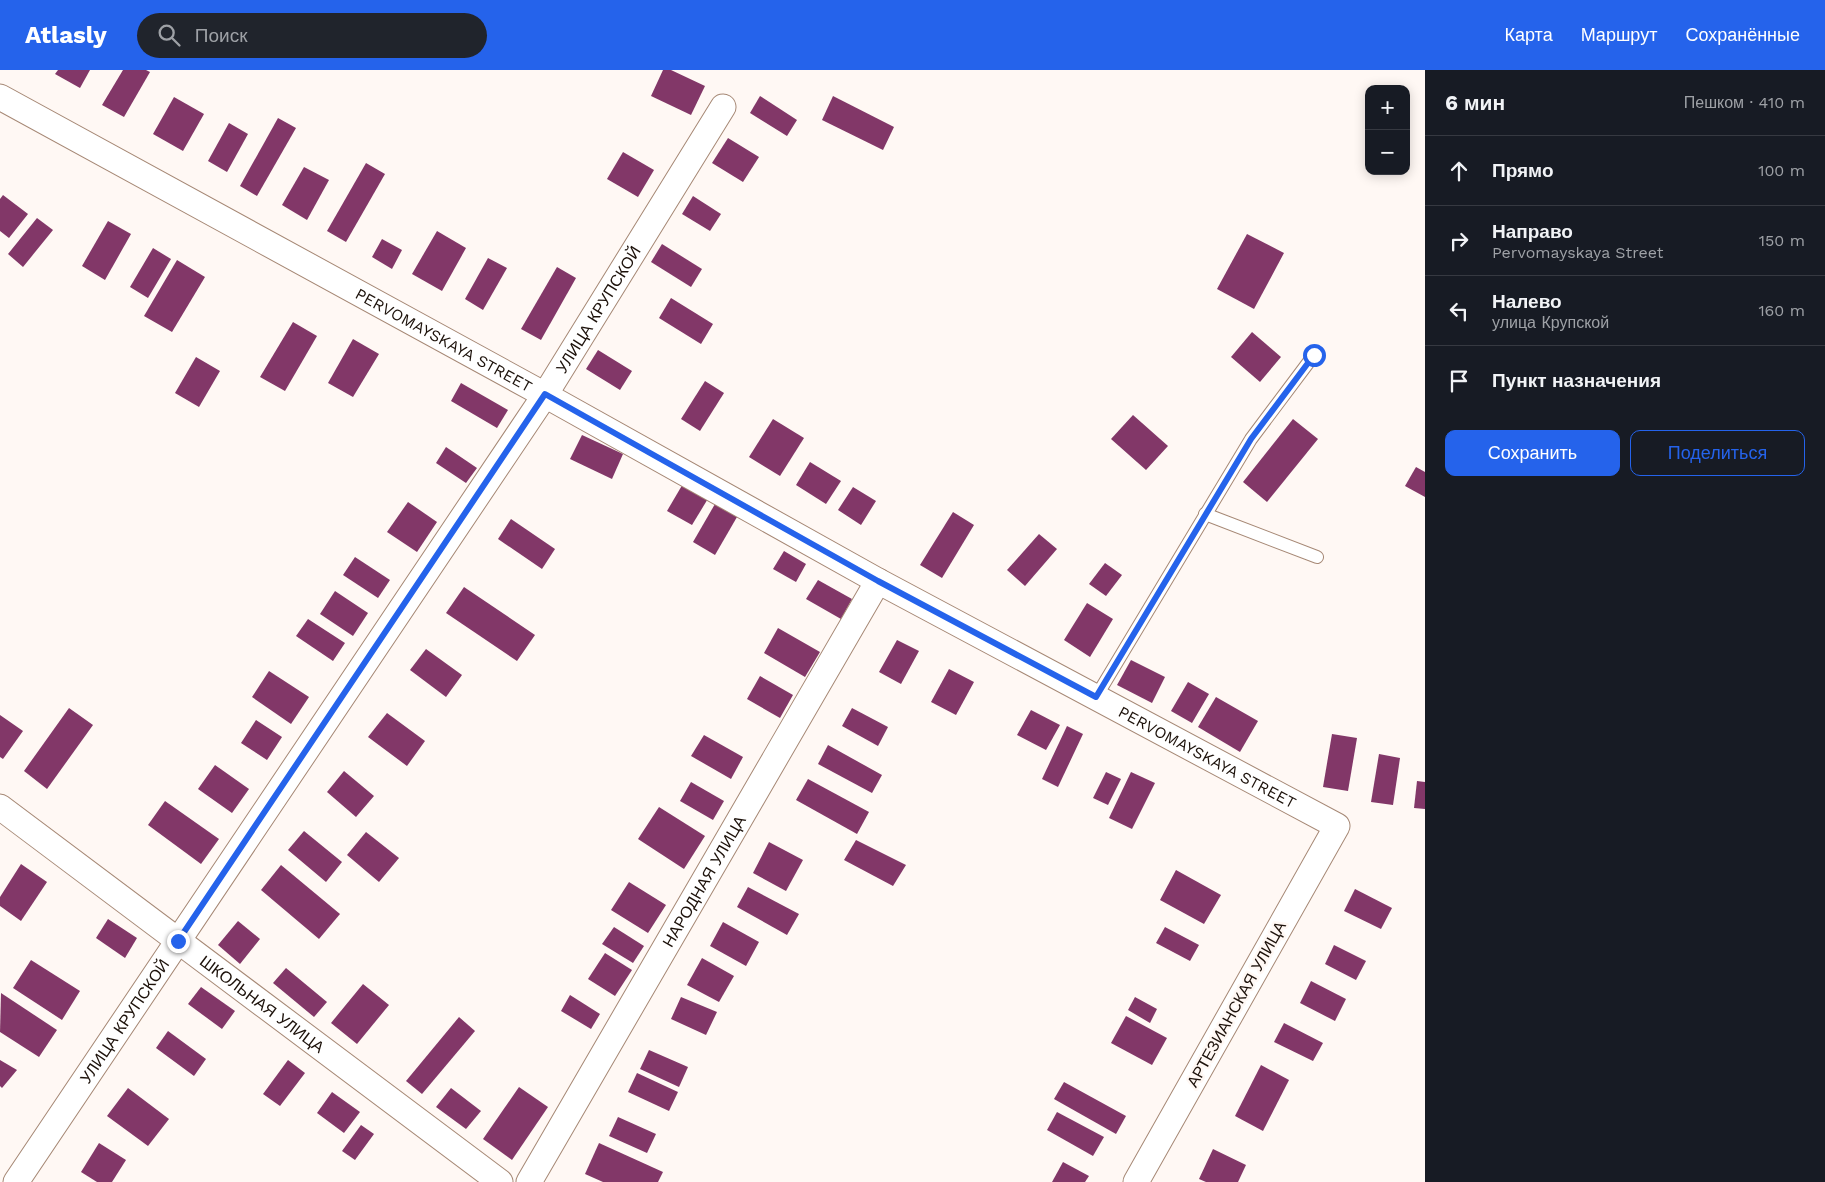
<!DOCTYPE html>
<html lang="ru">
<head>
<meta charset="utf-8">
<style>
  :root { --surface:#171b24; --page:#20242c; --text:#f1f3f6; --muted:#9ea1a6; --line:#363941; --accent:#2563eb }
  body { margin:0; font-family:"Work Sans",sans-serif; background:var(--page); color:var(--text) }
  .controls { position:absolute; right:15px; top:15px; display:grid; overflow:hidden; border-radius:10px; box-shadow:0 2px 12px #0003 }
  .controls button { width:45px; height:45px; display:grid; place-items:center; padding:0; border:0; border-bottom:1px solid var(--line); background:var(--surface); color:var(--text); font:25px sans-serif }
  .stop { position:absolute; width:15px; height:15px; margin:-11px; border:4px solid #2563eb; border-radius:50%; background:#fff }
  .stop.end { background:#2563eb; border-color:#fff; box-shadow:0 1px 5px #0008 }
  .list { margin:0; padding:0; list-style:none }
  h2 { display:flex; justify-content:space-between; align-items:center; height:65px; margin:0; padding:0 20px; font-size:21px }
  h2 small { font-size:16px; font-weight:400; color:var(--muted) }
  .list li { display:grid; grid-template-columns:32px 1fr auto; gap:15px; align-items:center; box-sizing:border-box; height:70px; padding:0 20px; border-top:1px solid var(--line) }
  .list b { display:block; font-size:19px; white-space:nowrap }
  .list p { margin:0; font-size:16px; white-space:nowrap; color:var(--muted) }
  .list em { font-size:16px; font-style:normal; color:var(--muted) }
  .actions { display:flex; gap:10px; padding:15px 20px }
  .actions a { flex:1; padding:11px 0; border:1px solid var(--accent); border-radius:10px; text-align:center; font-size:18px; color:var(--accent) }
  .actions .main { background:var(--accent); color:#fff }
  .icon { flex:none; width:28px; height:28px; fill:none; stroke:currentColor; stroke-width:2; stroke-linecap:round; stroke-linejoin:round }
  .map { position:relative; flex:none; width:1425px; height:1112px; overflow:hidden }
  header { display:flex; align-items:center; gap:30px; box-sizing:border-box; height:70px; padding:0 25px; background:var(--accent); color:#fff }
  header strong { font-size:24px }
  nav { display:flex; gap:28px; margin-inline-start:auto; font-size:18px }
  .search { width:350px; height:45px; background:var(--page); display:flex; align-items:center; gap:12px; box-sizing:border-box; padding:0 18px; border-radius:28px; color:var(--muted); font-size:19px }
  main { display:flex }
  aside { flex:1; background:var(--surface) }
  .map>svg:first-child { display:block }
</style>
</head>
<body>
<header>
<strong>Atlasly</strong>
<div class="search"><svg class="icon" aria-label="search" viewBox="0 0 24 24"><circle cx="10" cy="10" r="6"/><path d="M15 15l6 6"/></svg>Поиск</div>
<nav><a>Карта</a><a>Маршрут</a><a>Сохранённые</a></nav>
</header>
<main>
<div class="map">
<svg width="1425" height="1112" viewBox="0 0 1425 1112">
  <rect width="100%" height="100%" fill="#fff8f4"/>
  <g fill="#823768">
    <path d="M58,0H90L80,18L55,4Z"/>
    <path d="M123,0H146L150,2L124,47L102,35Z"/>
    <path d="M663,0H671L705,16L691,45L651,26Z"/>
    <path d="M760,26L797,50L787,66L750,43Z"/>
    <path d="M833,26L894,57L883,80L822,50Z"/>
    <path d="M174,27L204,44L183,81L153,64Z"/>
    <path d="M278,48L296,58L257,126L240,116Z"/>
    <path d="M229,53L248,64L227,102L208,91Z"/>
    <path d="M728,68L759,87L743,112L712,93Z"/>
    <path d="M623,82L654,100L638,127L607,109Z"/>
    <path d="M366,93L385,104L346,172L327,161Z"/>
    <path d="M304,97L329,110L307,150L282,135Z"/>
    <path d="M3,125L28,144L9,168L0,161V129Z"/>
    <path d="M693,126L721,144L710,161L682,144Z"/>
    <path d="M37,148L53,160L23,197L8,184Z"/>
    <path d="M108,151L131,164L105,210L82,196Z"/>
    <path d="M437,161L466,178L442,221L412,204Z"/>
    <path d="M1247,164L1284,183L1254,239L1217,219Z"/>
    <path d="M382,169L402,180L392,199L372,187Z"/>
    <path d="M662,174L702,199L691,217L651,192Z"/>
    <path d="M153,178L171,189L148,228L130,217Z"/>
    <path d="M488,188L507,198L483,240L465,229Z"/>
    <path d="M177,190L205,207L172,262L144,246Z"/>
    <path d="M557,197L576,208L541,270L521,259Z"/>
    <path d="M671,228L713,254L701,274L659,248Z"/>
    <path d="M293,252L317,266L285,321L260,307Z"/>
    <path d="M1252,262L1281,287L1260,312L1231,287Z"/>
    <path d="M353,269L379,284L353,327L328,313Z"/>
    <path d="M598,280L632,301L620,320L586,299Z"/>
    <path d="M196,287L220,301L199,337L175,323Z"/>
    <path d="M705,311L724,323L700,361L681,349Z"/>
    <path d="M461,313L508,340L497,358L451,331Z"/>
    <path d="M1133,345L1168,376L1146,400L1111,369Z"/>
    <path d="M773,349L804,368L780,406L749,387Z"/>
    <path d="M1293,349L1318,369L1267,432L1243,412Z"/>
    <path d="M582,365L623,384L612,409L570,389Z"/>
    <path d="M446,377L477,398L466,413L436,393Z"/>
    <path d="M810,392L841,411L826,434L796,415Z"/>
    <path d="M1416,397L1425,402V427L1405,416Z"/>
    <path d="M684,412L709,427L692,455L667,441Z"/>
    <path d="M853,417L876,431L861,455L838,440Z"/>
    <path d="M408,432L437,452L417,482L387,462Z"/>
    <path d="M715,434L737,447L715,485L693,472Z"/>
    <path d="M953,442L974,455L942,508L920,495Z"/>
    <path d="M511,449L555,479L542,499L498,469Z"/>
    <path d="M1039,464L1057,479L1025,516L1007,500Z"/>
    <path d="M784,481L806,494L796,512L773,499Z"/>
    <path d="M355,487L390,510L378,528L343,505Z"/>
    <path d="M1105,493L1122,505L1106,526L1089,514Z"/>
    <path d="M818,510L852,529L841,549L806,529Z"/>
    <path d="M464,517L535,565L517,591L446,543Z"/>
    <path d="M335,521L368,543L353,566L320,544Z"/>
    <path d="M1087,533L1113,549L1090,587L1064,570Z"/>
    <path d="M308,549L345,573L333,591L296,566Z"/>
    <path d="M778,558L820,582L805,607L764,583Z"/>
    <path d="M897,570L919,581L901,614L879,602Z"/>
    <path d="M426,579L462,605L446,627L410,600Z"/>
    <path d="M1131,590L1165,607L1152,633L1117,615Z"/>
    <path d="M949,599L974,612L956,645L931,632Z"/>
    <path d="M269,601L309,627L291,654L252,627Z"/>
    <path d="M760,606L793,625L780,648L747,629Z"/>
    <path d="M1188,612L1209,624L1192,653L1171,641Z"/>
    <path d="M1216,627L1258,651L1240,682L1198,657Z"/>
    <path d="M69,638L93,655L47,719L24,701Z"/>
    <path d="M852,638L888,657L878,676L842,656Z"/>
    <path d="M1031,640L1060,655L1046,680L1017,665Z"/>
    <path d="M387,643L425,671L407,696L368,667Z"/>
    <path d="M0,645L23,661L3,689L0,687Z"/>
    <path d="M256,650L282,667L267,690L241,673Z"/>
    <path d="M1067,656L1083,664L1058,717L1042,709Z"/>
    <path d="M1332,664L1357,668L1348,721L1323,717Z"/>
    <path d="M704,665L743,687L731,709L691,686Z"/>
    <path d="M828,675L882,705L872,723L818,694Z"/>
    <path d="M1379,684L1400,688L1393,735L1371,732Z"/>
    <path d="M215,695L249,719L232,743L198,719Z"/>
    <path d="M344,701L374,726L356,747L327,722Z"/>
    <path d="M1106,702L1121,709L1108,735L1093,728Z"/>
    <path d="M1131,702L1155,713L1132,759L1109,748Z"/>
    <path d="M808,709L869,742L857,764L796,730Z"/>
    <path d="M1417,711L1425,712V739L1414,738Z"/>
    <path d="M691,712L724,731L713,750L680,731Z"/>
    <path d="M165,731L219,769L201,794L148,755Z"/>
    <path d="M659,737L705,766L684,799L638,769Z"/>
    <path d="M304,761L342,792L326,812L288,780Z"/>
    <path d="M366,762L399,788L379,812L347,785Z"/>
    <path d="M856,770L906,795L893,816L844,790Z"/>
    <path d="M769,772L803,790L786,821L753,803Z"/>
    <path d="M21,794L47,812L21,851L0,836V827Z"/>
    <path d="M281,795L340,844L319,869L261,820Z"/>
    <path d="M1176,800L1221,825L1204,854L1160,830Z"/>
    <path d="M629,812L666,835L648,863L611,840Z"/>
    <path d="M748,817L799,844L787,865L737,837Z"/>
    <path d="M1355,819L1392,838L1381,859L1344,841Z"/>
    <path d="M108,849L137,868L125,888L96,868Z"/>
    <path d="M238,851L260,869L240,894L218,875Z"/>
    <path d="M723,852L759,872L746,896L710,876Z"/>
    <path d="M614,857L644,876L633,893L602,874Z"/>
    <path d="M1165,857L1199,875L1190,891L1156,873Z"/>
    <path d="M1334,875L1366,891L1356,910L1325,894Z"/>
    <path d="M605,883L632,900L615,926L588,909Z"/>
    <path d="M702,888L734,906L719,932L687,915Z"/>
    <path d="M31,890L80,921L62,950L13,918Z"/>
    <path d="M286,898L327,932L314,947L273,913Z"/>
    <path d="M1311,911L1346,929L1335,951L1300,933Z"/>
    <path d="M363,914L389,935L357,974L331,953Z"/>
    <path d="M201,917L235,941L222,959L188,934Z"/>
    <path d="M1,923L57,960L39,987L0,962Z"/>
    <path d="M570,925L600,944L591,959L561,941Z"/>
    <path d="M681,927L717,942L706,965L671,949Z"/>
    <path d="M1135,927L1157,939L1150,953L1128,940Z"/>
    <path d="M1126,946L1167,968L1152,995L1111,973Z"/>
    <path d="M459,947L475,961L422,1024L406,1011Z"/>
    <path d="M1284,953L1323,973L1313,991L1274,972Z"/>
    <path d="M168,961L206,989L194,1006L156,978Z"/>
    <path d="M649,980L688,997L679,1017L640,999Z"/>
    <path d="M0,990L17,1000L2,1018L0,1016Z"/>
    <path d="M288,990L305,1003L280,1036L263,1024Z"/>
    <path d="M1261,995L1289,1010L1263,1061L1235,1046Z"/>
    <path d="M637,1003L678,1022L669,1041L628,1022Z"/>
    <path d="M1064,1012L1126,1046L1116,1064L1054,1029Z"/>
    <path d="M519,1017L548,1037L512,1090L483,1069Z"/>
    <path d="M128,1018L169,1049L148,1076L107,1046Z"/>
    <path d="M451,1018L481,1041L466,1059L436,1037Z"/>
    <path d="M332,1022L360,1042L344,1063L317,1043Z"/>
    <path d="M1057,1042L1104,1067L1093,1086L1047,1060Z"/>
    <path d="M618,1047L656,1064L647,1083L609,1066Z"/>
    <path d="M361,1055L374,1064L355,1090L342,1081Z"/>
    <path d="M99,1073L126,1090L112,1112H97L81,1102Z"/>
    <path d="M599,1073L663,1102L658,1112H603L585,1104Z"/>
    <path d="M1213,1079L1246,1095L1238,1112H1206L1199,1109Z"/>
    <path d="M1063,1092L1089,1106L1085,1112H1052Z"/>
  </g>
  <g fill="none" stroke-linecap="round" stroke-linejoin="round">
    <defs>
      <g id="service">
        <path d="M1205,444L1317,487"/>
        <path d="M1096,627L1251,369L1314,285"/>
      </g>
      <g id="minor">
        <path id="s1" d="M0,27L545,325L878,511L1337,756L1136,1112"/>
        <path id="s2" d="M0,737L500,1112"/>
        <path id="s3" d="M16,1112L545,325L723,37"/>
        <path id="s4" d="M529,1112L878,511"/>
      </g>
    </defs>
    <use href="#service" stroke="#a68875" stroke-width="14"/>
    <use href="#minor" stroke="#a68875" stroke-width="27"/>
    <use href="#service" stroke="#fff" stroke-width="12"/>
    <use href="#minor" stroke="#fff" stroke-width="25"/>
  </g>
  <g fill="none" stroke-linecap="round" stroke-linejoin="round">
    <path stroke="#2563eb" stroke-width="6" d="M178,871L545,324L878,511L1096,627L1251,369L1314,285"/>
  </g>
  <g text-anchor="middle" stroke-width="5" stroke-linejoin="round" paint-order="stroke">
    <g font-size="16" fill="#1c110a" stroke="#fff8f4">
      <text dy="6" stroke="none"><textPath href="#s3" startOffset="1049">УЛИЦА КРУПСКОЙ</textPath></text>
      <text dy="6" stroke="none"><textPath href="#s1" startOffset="506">PERVOMAYSKAYA STREET</textPath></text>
      <text dy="6" stroke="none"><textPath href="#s1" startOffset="1376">PERVOMAYSKAYA STREET</textPath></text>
      <text dy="6" stroke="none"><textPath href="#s4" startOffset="348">НАРОДНАЯ УЛИЦА</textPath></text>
      <text dy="6" stroke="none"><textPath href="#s2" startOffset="328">ШКОЛЬНАЯ УЛИЦА</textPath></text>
      <text transform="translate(1236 934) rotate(-61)" y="6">АРТЕЗИАНСКАЯ УЛИЦА</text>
      <text dy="6" stroke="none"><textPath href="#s3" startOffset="194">УЛИЦА КРУПСКОЙ</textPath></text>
    </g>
  </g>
</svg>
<div class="controls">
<button>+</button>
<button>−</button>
</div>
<div class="stop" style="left:1314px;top:285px"></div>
<div class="stop end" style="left:178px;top:871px"></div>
</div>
<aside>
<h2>6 мин<small>Пешком · 410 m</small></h2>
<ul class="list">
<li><svg class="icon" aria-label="ahead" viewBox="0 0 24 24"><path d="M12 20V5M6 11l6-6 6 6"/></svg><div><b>Прямо</b></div><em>100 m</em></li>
<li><svg class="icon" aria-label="right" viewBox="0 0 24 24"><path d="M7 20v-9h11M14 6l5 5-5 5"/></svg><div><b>Направо</b><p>Pervomayskaya Street</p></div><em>150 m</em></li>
<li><svg class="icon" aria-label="left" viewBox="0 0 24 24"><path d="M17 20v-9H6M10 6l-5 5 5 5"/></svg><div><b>Налево</b><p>улица Крупской</p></div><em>160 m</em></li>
<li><svg class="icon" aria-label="arrive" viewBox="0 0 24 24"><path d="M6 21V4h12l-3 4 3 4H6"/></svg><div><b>Пункт назначения</b></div></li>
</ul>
<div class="actions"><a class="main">Сохранить</a><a>Поделиться</a></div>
</aside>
</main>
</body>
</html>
